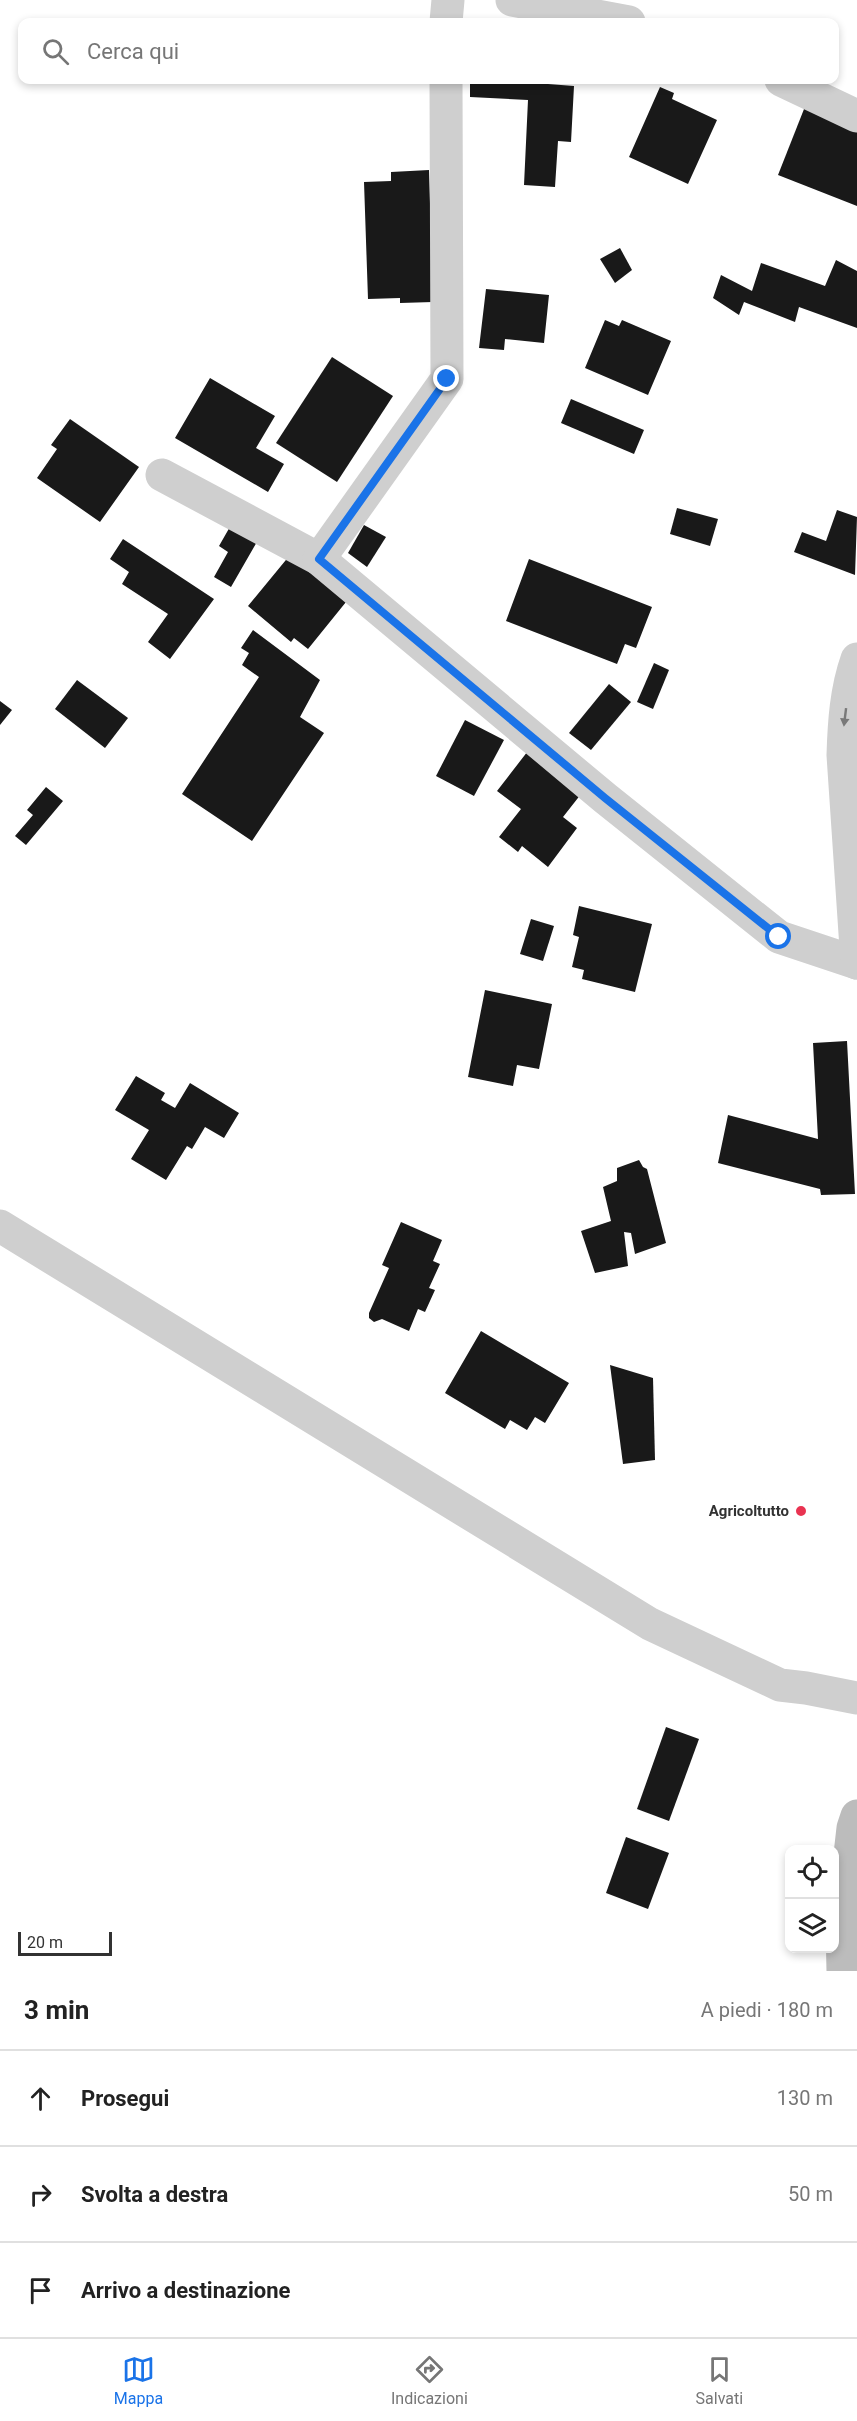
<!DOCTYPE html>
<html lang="it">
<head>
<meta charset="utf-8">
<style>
  :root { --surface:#fff; --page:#f6f6f6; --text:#222; --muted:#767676; --line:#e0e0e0; --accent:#1a73e8 }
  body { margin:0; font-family:Roboto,sans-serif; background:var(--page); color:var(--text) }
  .controls { position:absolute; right:18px; bottom:18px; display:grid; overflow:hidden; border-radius:12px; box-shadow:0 3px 9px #0003 }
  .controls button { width:54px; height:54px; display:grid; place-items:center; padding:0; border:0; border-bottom:2px solid var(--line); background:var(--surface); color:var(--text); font:30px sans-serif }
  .scale { position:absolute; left:18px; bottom:15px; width:94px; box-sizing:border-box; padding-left:6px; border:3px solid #323232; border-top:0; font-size:16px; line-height:21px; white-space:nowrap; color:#323232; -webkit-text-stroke:4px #fff; paint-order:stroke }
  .stop { position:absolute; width:18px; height:18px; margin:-14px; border:4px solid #1a73e8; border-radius:50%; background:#fff }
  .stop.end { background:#1a73e8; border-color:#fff; box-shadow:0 2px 6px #0008 }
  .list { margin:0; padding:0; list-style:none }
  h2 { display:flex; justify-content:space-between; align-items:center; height:78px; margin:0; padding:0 24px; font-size:26px }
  h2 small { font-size:20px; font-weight:400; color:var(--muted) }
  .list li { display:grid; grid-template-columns:39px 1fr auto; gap:18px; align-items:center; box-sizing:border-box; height:96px; padding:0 24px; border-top:2px solid var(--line) }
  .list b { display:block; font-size:22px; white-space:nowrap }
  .list em { font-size:20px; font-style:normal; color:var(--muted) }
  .icon { flex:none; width:33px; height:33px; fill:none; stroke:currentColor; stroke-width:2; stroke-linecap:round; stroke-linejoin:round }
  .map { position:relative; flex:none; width:857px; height:1971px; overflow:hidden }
  .search { position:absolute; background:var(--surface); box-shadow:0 3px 9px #0003; left:18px; right:18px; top:18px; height:66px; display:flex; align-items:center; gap:15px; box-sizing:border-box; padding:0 21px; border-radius:12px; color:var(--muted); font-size:22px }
  .sheet { height:366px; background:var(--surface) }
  nav { display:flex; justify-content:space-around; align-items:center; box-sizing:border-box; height:84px; border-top:2px solid var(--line); background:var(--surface); font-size:16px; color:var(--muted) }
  nav a { display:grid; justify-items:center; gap:3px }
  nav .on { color:var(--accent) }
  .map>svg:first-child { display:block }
</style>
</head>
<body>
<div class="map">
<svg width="857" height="1971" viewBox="0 0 857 1971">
  <rect width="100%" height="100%" fill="#fff"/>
  <g fill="#191919">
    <path d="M470,80H548V84L574,86L571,142L558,141L555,187L524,185L528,100L470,97Z"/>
    <path d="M660,87L674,93L672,99L717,120L688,184L629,157Z"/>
    <path d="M806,104L857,126V206L778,175Z"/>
    <path d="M429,170L433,302L400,303V298L368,299L364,182L391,181V172Z"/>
    <path d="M620,248L632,270L615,283L600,259Z"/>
    <path d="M836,260L857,271V328L799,307L795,322L744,302L739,315L713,298L721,275L752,291L761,263L825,286Z"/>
    <path d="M486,289L549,295L544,343L505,339L504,350L479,348Z"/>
    <path d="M605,320L619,326L622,320L671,341L648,395L585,368Z"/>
    <path d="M332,357L393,396L337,482L276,443Z"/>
    <path d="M210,378L275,416L256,448L284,464L268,492L175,438Z"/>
    <path d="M571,399L644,430L634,454L561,423Z"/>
    <path d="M70,419L139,467L100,522L37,478L57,449L51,445Z"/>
    <path d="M677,508L718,519L710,546L670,534Z"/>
    <path d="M837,510L857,517L855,575L794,552L802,532L826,541Z"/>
    <path d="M231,525L258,540L231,587L214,577L228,552L219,546Z"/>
    <path d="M364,525L386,537L367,567L348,553Z"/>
    <path d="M123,539L214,599L170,659L148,642L168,614L122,584L129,572L110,559Z"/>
    <path d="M290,555L346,602L308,649L294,638L291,642L248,606Z"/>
    <path d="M529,559L652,607L636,648L625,644L617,664L506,621Z"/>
    <path d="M253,630L320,680L300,717L324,733L252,841L182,794L259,677L242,665L249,653L241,648Z"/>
    <path d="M654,663L669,670L653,709L637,702Z"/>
    <path d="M77,680L128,718L105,748L55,709Z"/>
    <path d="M609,684L631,702L591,750L569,733Z"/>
    <path d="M0,701L12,710L0,725Z"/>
    <path d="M465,720L504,740L474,796L436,776Z"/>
    <path d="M531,747L585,789L563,817L577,828L548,867L522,846L518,852L499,837L521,809L497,791Z"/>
    <path d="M46,787L63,801L26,845L15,836L33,815L27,810Z"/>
    <path d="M579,906L652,924L635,992L582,979L584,970L572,967L579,937L573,935Z"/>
    <path d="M531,919L554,926L543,961L520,954Z"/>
    <path d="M485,990L552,1004L539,1069L517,1065L513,1086L468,1077Z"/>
    <path d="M847,1041L855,1194L821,1195L820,1189L718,1163L728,1115L818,1139L813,1043Z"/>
    <path d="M136,1076L165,1093L161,1100L175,1108L190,1083L239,1113L224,1138L205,1127L192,1149L187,1146L166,1180L131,1159L149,1130L115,1110Z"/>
    <path d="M639,1160L643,1167L647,1169L666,1243L635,1254L631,1233L624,1232L628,1266L595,1273L581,1231L611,1221L603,1187L617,1181V1168Z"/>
    <path d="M401,1222L442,1240L433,1261L440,1264L429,1288L435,1290L425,1312L418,1309L409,1331L382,1319L374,1322L369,1318V1313L389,1268L382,1265Z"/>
    <path d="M481,1331L569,1383L545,1423L535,1417L527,1430L510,1420L505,1429L445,1393Z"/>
    <path d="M610,1365L653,1378L655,1460L623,1464Z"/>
    <path d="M666,1727L699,1739L669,1821L637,1809Z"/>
    <path d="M626,1837L669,1853L648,1909L606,1893Z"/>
  </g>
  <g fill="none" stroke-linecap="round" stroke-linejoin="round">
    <g stroke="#cfcfcf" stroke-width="33">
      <path d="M512,0L629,22"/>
      <path d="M446,22L448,0"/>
      <path d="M781,80L857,116"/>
      <path d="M162,475L319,559L605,798L779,937L857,963"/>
      <path d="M319,559L447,379L446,80"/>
      <path d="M857,659C846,690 844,723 843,755L857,963"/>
      <path d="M0,1226L650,1624L780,1685L806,1688L857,1698"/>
    </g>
    <path stroke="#bcbcbc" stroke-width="33" d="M843,1971L842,1925L853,1828L857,1816"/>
  </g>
  <defs><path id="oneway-solid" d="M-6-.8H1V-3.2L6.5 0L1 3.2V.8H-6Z" transform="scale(1.5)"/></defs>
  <use fill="#797979" href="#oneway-solid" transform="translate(845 717) rotate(97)"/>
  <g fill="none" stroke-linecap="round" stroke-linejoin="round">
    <path stroke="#1a73e8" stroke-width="8" d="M447,379L319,559L605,798L779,937"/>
  </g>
  <circle fill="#e93351" stroke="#fff" stroke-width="2" cx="801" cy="1511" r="6"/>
  <g text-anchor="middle" stroke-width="6" stroke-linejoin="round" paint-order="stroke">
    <g font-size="15" font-weight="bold" fill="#323232" stroke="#fff" text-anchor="end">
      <text x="789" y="1516">Agricoltutto</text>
    </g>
  </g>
</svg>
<div class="controls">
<button><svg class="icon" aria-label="locate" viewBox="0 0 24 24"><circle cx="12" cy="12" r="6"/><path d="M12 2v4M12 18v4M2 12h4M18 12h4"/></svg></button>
<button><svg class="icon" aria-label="layers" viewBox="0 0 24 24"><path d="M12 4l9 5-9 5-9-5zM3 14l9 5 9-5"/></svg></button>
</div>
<div class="scale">20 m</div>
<div class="stop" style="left:779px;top:937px"></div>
<div class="stop end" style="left:447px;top:379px"></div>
<div class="search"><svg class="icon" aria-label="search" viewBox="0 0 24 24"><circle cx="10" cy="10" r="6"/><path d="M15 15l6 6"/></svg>Cerca qui</div>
</div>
<section class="sheet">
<h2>3 min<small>A piedi · 180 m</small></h2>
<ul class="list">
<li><svg class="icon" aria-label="ahead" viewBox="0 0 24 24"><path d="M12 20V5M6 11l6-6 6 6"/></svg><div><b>Prosegui</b></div><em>130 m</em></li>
<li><svg class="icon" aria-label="right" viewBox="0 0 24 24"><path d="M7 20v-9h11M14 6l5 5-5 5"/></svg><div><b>Svolta a destra</b></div><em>50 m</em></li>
<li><svg class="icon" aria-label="arrive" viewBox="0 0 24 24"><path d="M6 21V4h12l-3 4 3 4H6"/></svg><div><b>Arrivo a destinazione</b></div></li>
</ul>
</section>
<nav>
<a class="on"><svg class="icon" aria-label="map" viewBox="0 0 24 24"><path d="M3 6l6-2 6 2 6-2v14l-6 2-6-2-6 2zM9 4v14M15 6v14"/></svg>Mappa</a>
<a><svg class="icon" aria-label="directions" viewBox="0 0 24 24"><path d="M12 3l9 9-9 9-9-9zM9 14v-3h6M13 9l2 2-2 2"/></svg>Indicazioni</a>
<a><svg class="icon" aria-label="saved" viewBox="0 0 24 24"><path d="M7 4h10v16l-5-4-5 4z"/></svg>Salvati</a>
</nav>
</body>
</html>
